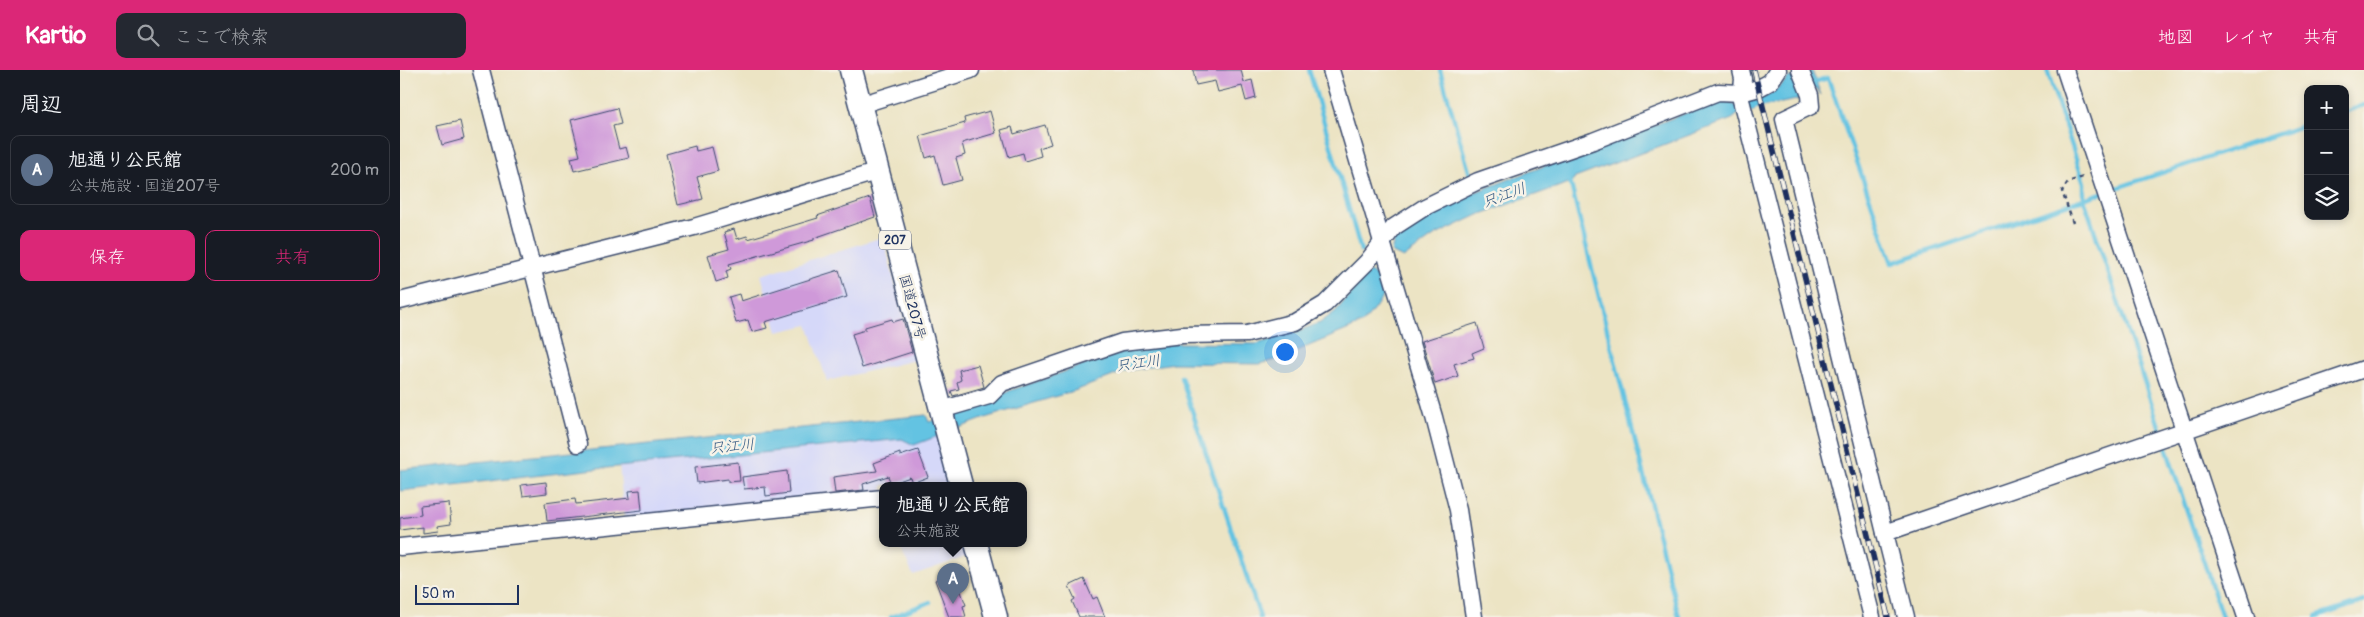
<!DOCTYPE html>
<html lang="ja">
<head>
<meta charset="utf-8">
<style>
  :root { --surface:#171b24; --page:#242831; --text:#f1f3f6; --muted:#9ea1a6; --line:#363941; --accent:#db2777 }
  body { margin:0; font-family:Pangolin,"Klee One",sans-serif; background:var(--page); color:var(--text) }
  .controls { position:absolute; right:15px; top:15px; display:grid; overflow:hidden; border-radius:10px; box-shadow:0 2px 8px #0003 }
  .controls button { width:45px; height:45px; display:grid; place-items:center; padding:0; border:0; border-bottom:1px solid var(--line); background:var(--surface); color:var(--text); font:25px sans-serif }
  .scale { position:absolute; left:15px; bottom:12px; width:104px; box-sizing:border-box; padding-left:5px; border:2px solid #1b2f5e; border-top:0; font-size:14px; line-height:18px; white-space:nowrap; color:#1b2f5e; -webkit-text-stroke:4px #f7f3e8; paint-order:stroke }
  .you { position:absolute; left:884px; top:281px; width:18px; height:18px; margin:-12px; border:4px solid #fff; border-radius:50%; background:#1a73e8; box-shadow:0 0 0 8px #1a73e833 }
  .badge { display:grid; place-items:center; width:32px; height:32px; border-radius:50%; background:var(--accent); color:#fff; font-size:16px; font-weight:700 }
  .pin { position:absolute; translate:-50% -41px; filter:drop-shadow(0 1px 2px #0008) }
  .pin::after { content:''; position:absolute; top:26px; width:18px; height:15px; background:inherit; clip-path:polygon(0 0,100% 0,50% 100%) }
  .popup { position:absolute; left:479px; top:412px; width:148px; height:65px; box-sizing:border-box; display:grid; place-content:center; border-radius:10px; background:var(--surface); filter:drop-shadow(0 1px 4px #0005); font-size:16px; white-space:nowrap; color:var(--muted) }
  .popup b { font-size:19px; color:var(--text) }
  .popup::after { content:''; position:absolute; left:50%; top:100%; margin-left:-10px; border:10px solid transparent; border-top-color:var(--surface) }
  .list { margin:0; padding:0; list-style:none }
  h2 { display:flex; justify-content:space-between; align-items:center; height:65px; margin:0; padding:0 20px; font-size:21px }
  h2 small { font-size:16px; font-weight:400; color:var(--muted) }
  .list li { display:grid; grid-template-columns:32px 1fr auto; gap:15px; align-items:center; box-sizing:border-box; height:70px; margin:0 10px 10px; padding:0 10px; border:1px solid var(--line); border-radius:10px }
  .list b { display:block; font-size:19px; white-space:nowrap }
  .list p { margin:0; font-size:16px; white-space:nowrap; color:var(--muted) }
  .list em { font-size:16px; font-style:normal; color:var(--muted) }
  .actions { display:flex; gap:10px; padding:15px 20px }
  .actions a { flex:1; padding:11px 0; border:1px solid var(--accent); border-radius:10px; text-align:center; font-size:18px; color:var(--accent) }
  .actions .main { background:var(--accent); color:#fff }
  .icon { flex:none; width:28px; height:28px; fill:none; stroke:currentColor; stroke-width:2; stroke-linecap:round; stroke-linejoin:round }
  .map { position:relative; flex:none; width:1964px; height:547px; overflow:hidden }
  header { display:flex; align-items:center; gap:30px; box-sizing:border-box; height:70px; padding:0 25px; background:var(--accent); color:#fff }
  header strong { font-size:24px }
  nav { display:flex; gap:28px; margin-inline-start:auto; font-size:18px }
  .search { width:350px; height:45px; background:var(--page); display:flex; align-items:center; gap:12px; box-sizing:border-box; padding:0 18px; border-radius:10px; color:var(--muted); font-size:19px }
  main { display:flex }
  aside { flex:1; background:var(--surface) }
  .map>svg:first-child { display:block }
</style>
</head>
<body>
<header>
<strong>Kartio</strong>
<div class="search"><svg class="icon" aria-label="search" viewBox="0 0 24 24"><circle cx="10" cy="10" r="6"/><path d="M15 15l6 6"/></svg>ここで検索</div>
<nav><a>地図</a><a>レイヤ</a><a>共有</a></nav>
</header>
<main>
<aside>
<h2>周辺<small></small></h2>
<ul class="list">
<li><span class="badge" style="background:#5c6f8a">A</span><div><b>旭通り公民館</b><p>公共施設 · 国道207号</p></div><em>200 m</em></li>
</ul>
<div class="actions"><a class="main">保存</a><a>共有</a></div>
</aside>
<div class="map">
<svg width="1964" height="547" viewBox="0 0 1964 547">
  <rect width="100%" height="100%" fill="#f7f3e8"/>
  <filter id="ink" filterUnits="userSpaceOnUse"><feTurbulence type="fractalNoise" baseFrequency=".02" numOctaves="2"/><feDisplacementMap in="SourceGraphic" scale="10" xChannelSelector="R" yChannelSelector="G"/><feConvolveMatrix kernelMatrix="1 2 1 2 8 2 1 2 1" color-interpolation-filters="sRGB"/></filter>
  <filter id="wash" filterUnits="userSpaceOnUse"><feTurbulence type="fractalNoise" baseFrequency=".0096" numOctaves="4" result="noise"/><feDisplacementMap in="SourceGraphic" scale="20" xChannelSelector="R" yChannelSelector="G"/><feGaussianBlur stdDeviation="1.12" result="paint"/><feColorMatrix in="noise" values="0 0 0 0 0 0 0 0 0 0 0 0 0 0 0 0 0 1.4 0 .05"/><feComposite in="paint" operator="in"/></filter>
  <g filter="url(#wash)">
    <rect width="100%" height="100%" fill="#ece4c4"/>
    <g fill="#d5d8f9">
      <path d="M483,167L515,290L427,311L408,255L377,262L361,205Z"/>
      <path d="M539,362L553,415H483V439L478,421L224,447L219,394Z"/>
      <path d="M498,473H567L571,485L513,505Z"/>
    </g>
    <g fill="#63c3e2" stroke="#3f79a0">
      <path d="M1412,1L1421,25L1417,19L1400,23L1401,29L1357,38L1354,41L1341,42L1332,49L1175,108L1169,113L1078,145L1034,166L1003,188L991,182L995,167L1023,147L1070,124L1321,30L1337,36L1353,29L1355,31C1369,27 1379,18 1389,7L1394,8Z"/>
      <path d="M969,202C979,205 985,211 987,222C977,233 972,245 961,254L878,289L859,294L773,293L726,301L677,320L588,347L514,375L502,369L196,399L0,421V400L526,345L529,352L594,330L609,321L722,282L774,273L857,274L901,260L920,253L936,241Z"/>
    </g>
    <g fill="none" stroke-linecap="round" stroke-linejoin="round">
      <g stroke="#63c3e2" stroke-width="4.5">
        <path d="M909,0L961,181"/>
        <path d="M1040,0L1072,112"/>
        <path d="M1647,0L1684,113V129L1822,547"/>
        <path d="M1417,11L1428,8L1492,193L1908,54"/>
        <path d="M1945,42L1964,35"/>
        <path d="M1169,107L1279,547"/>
        <path d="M781,307L860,547"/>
        <path d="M491,547L530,532"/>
        <path d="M1916,547L1964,531"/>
      </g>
    </g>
    <g id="blocks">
      <g fill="#cf99d9">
        <path d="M793,0H841L844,12L852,10L856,28L846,31L842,16L818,22L815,11L796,15Z"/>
        <path d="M217,38L221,54L213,56L219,79L226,77L229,88L174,101L171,88L180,86L171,50Z"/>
        <path d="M590,41L596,63L562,73L565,85L556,88L562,110L543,115L535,85L526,88L520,66L565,53L564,48Z"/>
        <path d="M60,51L64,69L42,75L37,56Z"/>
        <path d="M645,55L651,74L639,78L641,86L625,91L623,83L609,87L601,60L612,57L614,64Z"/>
        <path d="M295,76L296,81L312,77L318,101L297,107L303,129L278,135L266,84Z"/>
        <path d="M470,128L475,147L414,168V170L329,194L331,199L326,201L328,208L316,212L308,185L329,179L324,162L334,159L337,169L347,166L348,169L418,148L417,146Z"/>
        <path d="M439,200L447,227L365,252L367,258L352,262L348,250L336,253L329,227L339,224L341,231Z"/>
        <path d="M492,249L493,252L503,249L512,282L462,298L452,264L465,260V257Z"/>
        <path d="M1077,253L1084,278L1072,283L1074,288L1054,294L1058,306L1035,314L1022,271Z"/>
        <path d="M578,295L584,317L553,326L551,321L559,319L557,312L561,310L559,300Z"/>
        <path d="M518,380L528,407L512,413L510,407L491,414L488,406L463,414L464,420L435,423L433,407L477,401L474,393L500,383V386Z"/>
        <path d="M338,392L340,411L328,412V409L297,413L295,397Z"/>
        <path d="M387,401L389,423L366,426L365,417L344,419L342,407Z"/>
        <path d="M146,412L147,423L123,426L121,415Z"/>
        <path d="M240,420L242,440L147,451L145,433L175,429L176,434L230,428L229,421Z"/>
        <path d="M49,433L51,454L37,456L38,461L23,463V457L0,460V448L21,445L20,436Z"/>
        <path d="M554,503L566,535L563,536L566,547H549L535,510Z"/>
        <path d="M684,509L693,529L697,527L705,547H679L672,531L675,529L669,516Z"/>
      </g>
    </g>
  </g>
  <g filter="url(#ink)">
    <use href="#blocks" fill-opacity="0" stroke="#3a4a6d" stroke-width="1"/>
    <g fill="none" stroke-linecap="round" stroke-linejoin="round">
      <defs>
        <g id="minor">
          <path d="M81,0L178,374"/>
          <path d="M931,0L1034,347L1058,440L1074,547"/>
          <path d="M1341,0L1343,9L1341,30L1472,547"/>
          <path d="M1400,0L1410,25L1411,36L1384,49L1485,463"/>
          <path d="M1665,0L1846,547"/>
          <path d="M460,35L571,0"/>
          <path d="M0,231L294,157L476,102"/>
          <path d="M541,340L589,326L602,313L722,272L782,265L847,264L895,252L925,234L967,192L994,157L1025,137L1078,111L1193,71L1318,22L1341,23L1359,18L1370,12L1378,0"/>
          <path d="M0,477L483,428"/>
          <path d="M1506,547L1485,463L1964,299"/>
        </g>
        <g id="highway">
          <path d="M451,0L561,415"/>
          <path d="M576,473L596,547"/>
        </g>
      </defs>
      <use href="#minor" stroke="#3a4a6d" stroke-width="19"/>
      <use href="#highway" stroke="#3a4a6d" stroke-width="25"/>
      <path stroke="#3a4a6d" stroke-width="2.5" stroke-dasharray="4 4" stroke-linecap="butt" d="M1673,153L1662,121L1668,112L1686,106"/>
      <use href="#minor" stroke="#fff" stroke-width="16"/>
      <use href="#highway" stroke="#fff" stroke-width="22"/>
      <defs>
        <path id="rail" d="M1354,0L1488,547"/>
      </defs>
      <use href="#rail" stroke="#1b2f5e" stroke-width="5.5"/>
      <use href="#rail" stroke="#f7f3e8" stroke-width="4" stroke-dasharray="11" stroke-linecap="butt"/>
    </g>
  </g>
  <g text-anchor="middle" stroke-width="5" stroke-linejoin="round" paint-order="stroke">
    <rect fill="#f7f3e8" stroke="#5d6a87" stroke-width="1" x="479" y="160.5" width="32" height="19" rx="4"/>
    <g font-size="12" font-weight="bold" fill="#1b2f5e">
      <text x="495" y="174">207</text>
    </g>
    <g font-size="14" fill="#1b2f5e" stroke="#f7f3e8">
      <text transform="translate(513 237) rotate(75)" y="5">国道207号</text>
    </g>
    <g font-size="15" font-style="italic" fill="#2d547f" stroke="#f7f3e8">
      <text transform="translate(1104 125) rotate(-20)" y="5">只江川</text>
      <text transform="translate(738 293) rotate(-8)" y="5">只江川</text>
      <text transform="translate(332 376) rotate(-6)" y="5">只江川</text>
    </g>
  </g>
</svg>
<div class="controls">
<button>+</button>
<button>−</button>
<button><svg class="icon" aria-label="layers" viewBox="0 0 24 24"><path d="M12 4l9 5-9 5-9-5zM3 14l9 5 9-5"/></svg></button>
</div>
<div class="scale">50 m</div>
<div class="you"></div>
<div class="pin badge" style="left:553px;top:534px;background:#5c6f8a">A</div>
<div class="popup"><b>旭通り公民館</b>公共施設</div>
</div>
</main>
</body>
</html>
